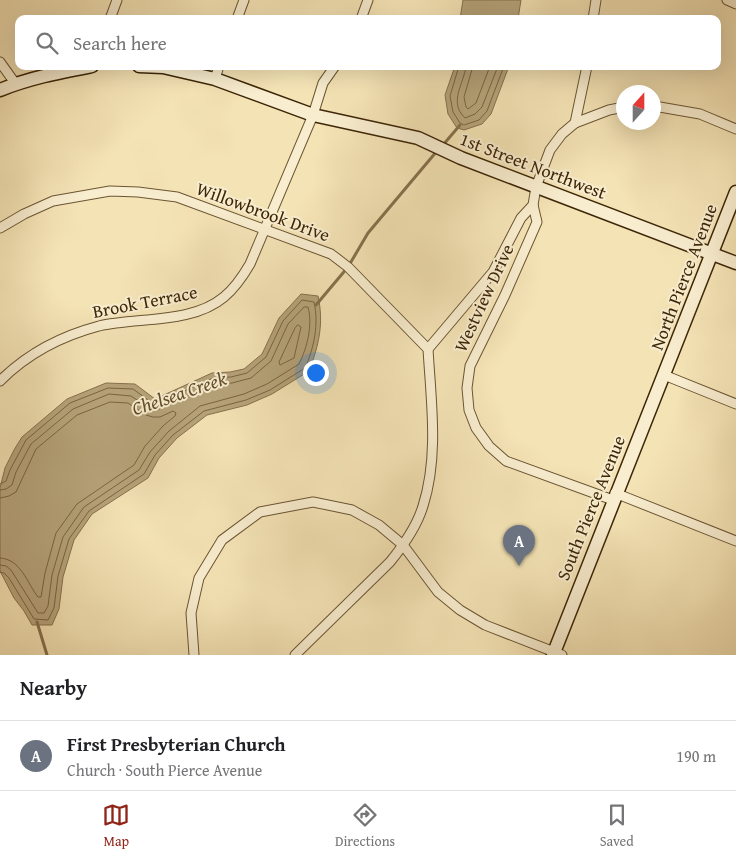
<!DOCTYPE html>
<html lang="en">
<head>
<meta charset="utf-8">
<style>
  :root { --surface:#fff; --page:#f2f2f2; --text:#202124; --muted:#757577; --line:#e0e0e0; --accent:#8f2418 }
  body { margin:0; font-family:"Gentium Book Plus",serif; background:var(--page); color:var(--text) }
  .compass { position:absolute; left:616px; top:85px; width:45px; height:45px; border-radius:50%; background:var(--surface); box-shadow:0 5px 20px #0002; rotate:21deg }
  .you { position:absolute; left:315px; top:372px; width:18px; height:18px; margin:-12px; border:4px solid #fff; border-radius:50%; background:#1a73e8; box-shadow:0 0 0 8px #1a73e833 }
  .badge { display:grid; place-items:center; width:32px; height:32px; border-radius:50%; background:var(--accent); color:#fff; font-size:16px; font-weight:700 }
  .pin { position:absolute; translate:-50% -41px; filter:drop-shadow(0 1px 2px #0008) }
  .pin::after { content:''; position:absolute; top:26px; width:18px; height:15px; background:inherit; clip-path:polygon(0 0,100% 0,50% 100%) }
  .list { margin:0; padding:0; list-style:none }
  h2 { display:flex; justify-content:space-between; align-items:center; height:65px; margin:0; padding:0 20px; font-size:21px }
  h2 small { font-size:16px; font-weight:400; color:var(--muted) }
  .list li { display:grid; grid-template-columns:32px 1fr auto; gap:15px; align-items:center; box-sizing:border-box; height:70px; padding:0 20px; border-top:1px solid var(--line) }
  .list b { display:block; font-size:19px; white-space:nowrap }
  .list p { margin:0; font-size:16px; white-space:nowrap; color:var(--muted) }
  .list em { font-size:16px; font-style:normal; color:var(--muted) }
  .icon { flex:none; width:28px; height:28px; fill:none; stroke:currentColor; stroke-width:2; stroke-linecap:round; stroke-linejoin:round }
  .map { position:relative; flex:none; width:736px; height:655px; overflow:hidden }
  .search { position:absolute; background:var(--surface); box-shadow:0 5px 20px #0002; left:15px; right:15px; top:15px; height:55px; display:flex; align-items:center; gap:12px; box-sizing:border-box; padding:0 18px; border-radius:10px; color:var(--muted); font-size:19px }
  .sheet { height:135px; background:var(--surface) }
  nav { display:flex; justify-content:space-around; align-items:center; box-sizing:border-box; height:70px; border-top:1px solid var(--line); background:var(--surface); font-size:14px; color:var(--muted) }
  nav a { display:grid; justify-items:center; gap:2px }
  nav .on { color:var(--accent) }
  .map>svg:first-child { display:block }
</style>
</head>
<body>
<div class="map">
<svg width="736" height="655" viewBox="0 0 736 655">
  <rect width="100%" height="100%" fill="#f4e3b5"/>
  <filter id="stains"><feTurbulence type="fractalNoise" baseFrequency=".004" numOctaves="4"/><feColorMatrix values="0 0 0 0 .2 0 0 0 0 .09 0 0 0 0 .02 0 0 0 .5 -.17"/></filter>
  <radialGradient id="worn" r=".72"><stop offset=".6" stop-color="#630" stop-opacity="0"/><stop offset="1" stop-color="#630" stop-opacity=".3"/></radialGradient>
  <g fill="#b6a37a" stroke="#86714c">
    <path d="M463,0H521L518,19H460Z"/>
    <path d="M455,66H509L491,114L482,124L464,130L457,128L448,114L445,95Z"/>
    <path d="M301,294L318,296C324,323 319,345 309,371L272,394L247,405L207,415L177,438L159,458L148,478L92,514L74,540L63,577L59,609L52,625H32L24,611L14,598L0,571V488L5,468L14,450L22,437L67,399L106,383L135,384L155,399L212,373L230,372L244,369L262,354L279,318Z"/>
  </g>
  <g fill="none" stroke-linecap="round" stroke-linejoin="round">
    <g stroke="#7a6440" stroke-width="1">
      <path d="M459,66L450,96L453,112L460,123L464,125L479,120L487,111L504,66"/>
      <path d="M466,66C464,84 448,102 465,118L475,114L482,107L498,66"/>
      <path d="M473,66L464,97L466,107L468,109L476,103L490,66"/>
      <path d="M298,325L301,327L294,358L280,365L279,362L295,328Z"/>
      <path d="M0,484L6,481L10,470L26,440L70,403L108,388L133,389L152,403L156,404L213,378L231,377L247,373L266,357L283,321L302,300L314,302C319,324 314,348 305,368L270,390L246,400L204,411L173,435L155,455L144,474L89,511L69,539L58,576L54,608L48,620L34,619L9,578L4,573L0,572"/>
      <path d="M0,490L6,489L12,485L16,472L31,444L73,409L109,394L131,396L149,408L157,410L214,384L232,383L251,378L271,361L288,324L304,307H308C313,325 307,348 299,364L267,384L244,394L200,406L169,431L150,452L139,470L84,507L63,537L52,575L48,606L44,613H38L11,570L6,566L0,565"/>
      <path d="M0,498L9,496L16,492L36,449L77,415L110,402L128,403L146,415L153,417H160L173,411L176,413L175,416L163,426L145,446L134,465L77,504L56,533L45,573L41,597H38C27,583 21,559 0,558"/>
    </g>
    <g stroke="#86714c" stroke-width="3">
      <path d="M443,145L460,125"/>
      <path d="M316,305L348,267L368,233L437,151"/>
      <path d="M37,622L47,655"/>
    </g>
    <defs>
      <g id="street">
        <path d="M727,0L736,4"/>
        <path d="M110,19L117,0"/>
        <path d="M237,19L244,0"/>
        <path d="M361,19L368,0"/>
        <path d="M593,19L596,0"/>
        <path d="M0,62L15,83"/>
        <path d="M215,79L219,66"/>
        <path d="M654,106L700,114L736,129"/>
        <path d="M575,123L609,110L624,107"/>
        <path d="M533,205L537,222L505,295L470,366L467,388L469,410L476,428L489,446L506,461L613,500"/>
        <path d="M0,228L24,214L53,201L110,191L138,192L177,197L331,254L348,267L428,349C431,401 439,456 423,506C417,526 403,546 390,562L295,655"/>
        <path d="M428,349L493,272L521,218L533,205L536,187L550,150L562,134L575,123L587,66"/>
        <path d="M664,375L736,404"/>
        <path d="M0,381C28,353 61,336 99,326C138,317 192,324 224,297C235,288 243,276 250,264L313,115L323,83L335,66"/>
        <path d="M615,493L736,541"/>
        <path d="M194,655L191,613L199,578L222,540L260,512L313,502L352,510L379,525L403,545L438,592L460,610L485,625L562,655"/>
      </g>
      <g id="secondary">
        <path d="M139,66L163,67L215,79L313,115L418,138L461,158L736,263"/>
        <path d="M0,90C29,78 61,72 92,66"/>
        <path d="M553,655C613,500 676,347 736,192"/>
      </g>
    </defs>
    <use href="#street" stroke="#6b5532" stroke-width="11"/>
    <use href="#secondary" stroke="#3d2607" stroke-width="15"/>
    <use href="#street" stroke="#f8edcf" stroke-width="9"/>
    <use href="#secondary" stroke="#f8edcf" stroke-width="12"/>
  </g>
  <g text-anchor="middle" stroke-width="4" stroke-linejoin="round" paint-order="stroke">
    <g font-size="18" fill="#3d2607" stroke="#f8edcf">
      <text transform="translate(533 166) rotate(21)" y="6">1st Street Northwest</text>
      <text transform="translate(263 212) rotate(20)" y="6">Willowbrook Drive</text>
      <text transform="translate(684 277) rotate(-69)" y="6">North Pierce Avenue</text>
      <text transform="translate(484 298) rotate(-65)" y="6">Westview Drive</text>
      <text transform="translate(145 302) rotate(-11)" y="6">Brook Terrace</text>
      <text transform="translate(591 508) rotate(-68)" y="6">South Pierce Avenue</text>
    </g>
    <g font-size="19" font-style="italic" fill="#614c2a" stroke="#f8edcf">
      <text transform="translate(179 393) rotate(-19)" y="7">Chelsea Creek</text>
    </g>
  </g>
  <rect width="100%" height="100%" filter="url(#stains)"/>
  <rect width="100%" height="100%" fill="url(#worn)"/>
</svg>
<svg class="compass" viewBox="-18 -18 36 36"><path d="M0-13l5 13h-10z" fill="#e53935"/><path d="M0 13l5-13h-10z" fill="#757577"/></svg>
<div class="you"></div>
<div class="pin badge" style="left:519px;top:566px;background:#6b7280">A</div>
<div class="search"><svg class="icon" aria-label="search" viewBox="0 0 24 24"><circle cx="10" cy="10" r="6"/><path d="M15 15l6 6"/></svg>Search here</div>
</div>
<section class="sheet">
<h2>Nearby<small></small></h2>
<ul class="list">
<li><span class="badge" style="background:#6b7280">A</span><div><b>First Presbyterian Church</b><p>Church · South Pierce Avenue</p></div><em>190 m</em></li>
</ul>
</section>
<nav>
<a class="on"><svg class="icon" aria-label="map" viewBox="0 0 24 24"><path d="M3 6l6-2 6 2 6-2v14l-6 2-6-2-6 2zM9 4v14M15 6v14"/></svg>Map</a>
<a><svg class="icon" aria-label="directions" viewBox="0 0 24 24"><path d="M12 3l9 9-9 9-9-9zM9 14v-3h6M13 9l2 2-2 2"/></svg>Directions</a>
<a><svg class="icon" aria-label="saved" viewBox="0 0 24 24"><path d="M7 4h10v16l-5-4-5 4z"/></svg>Saved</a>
</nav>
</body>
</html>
